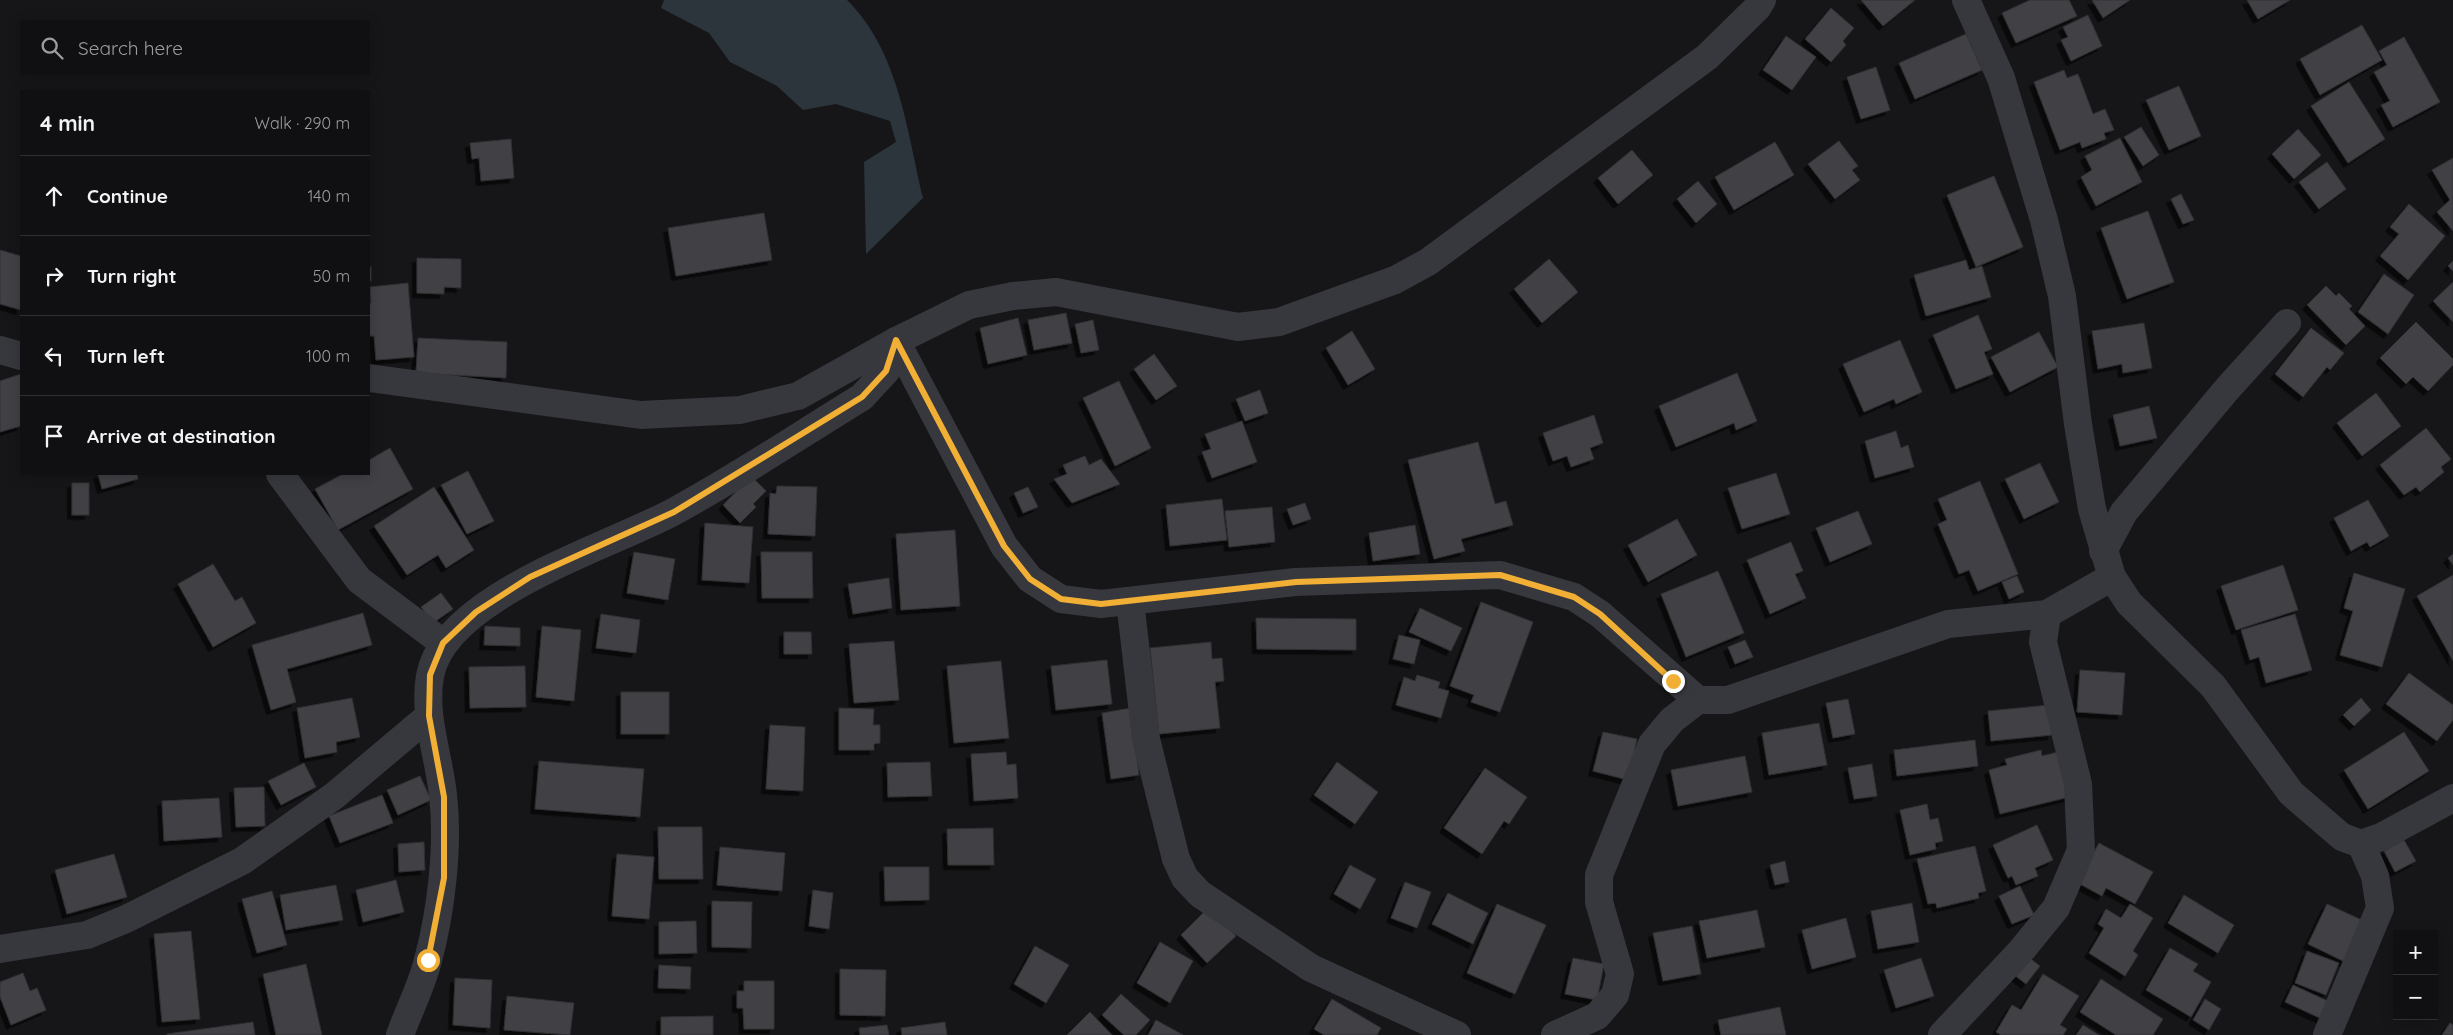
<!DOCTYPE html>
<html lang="en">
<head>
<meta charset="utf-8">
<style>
  :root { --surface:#101012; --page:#19191b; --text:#f1f3f6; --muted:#9c9d9f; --line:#303032 }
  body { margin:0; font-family:Quicksand,sans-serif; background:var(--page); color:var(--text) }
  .controls { position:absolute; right:15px; bottom:15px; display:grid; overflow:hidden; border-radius:0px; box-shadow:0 2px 12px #0003 }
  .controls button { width:45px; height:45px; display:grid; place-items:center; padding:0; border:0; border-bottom:1px solid var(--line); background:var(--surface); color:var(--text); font:25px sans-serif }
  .stop { position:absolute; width:15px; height:15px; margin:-11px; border:4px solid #f1af35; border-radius:50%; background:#fff }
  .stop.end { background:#f1af35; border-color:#fff; box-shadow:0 1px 5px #0008 }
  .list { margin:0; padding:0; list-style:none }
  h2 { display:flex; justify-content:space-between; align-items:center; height:65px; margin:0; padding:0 20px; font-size:21px }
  h2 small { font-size:16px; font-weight:400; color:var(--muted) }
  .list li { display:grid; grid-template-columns:32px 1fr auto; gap:15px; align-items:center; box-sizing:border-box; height:80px; padding:0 20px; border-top:1px solid var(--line) }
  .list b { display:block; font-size:19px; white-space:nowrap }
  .list em { font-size:16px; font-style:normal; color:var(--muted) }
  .icon { flex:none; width:28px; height:28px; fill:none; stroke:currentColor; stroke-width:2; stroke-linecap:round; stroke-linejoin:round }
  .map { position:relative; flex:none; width:2453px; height:1035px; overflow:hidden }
  .search { position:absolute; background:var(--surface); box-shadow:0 2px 12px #0003; left:20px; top:20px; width:350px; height:55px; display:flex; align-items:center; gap:12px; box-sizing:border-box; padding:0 18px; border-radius:0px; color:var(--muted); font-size:19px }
  .panel { position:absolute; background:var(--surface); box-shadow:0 2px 12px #0003; left:20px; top:90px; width:350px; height:385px; border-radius:0px }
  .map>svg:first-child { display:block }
</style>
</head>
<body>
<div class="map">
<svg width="2453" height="1035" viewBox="0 0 2453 1035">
  <defs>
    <filter id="shadow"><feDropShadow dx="-4.5" dy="4.5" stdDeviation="0" flood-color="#0009"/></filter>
  </defs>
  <rect width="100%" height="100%" fill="#161618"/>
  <path fill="#2c353c" d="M664,0H847C899,51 907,131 923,198L866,254L864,162L896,142L890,121L836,104L803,110L777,86L730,62L709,33L661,8Z"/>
  <g fill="#404145" stroke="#303034" filter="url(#shadow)">
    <path d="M1861,0H1915L1883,26Z"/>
    <path d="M2030,0H2069L2077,16L2016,43L2002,13Z"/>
    <path d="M2092,0H2130L2103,18Z"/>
    <path d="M2247,0H2290L2258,19Z"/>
    <path d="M1831,8L1854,28L1843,41L1846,45L1831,62L1805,39Z"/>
    <path d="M2088,15L2102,46L2071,61L2061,40L2068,37L2063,27Z"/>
    <path d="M2362,25L2382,60L2320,95L2300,59Z"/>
    <path d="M1966,34L1982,70L1915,99L1899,63Z"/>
    <path d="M1786,36L1816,57L1792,90L1763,70Z"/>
    <path d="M2404,37L2440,102L2393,127L2381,105L2390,101L2374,72L2387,65L2379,51Z"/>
    <path d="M1876,67L1890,110L1861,119L1847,77Z"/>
    <path d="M2064,70L2067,78L2078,74L2093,114L2105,109L2114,130L2104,133L2106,139L2082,148L2080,142L2060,150L2034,82Z"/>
    <path d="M2349,82L2385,139L2348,163L2311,106Z"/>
    <path d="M2179,86L2201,136L2169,150L2146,100Z"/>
    <path d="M2141,127L2159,155L2143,166L2124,137Z"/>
    <path d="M2298,129L2321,155L2294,179L2272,154Z"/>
    <path d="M2120,138L2142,182L2096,206L2081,177L2092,170L2085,156Z"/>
    <path d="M511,139L514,178L481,181L479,158L472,159L470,143Z"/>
    <path d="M1839,141L1858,166L1852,170L1860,180L1835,199L1808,164Z"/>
    <path d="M1775,142L1794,175L1734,210L1715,177Z"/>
    <path d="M1632,150L1653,175L1618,204L1598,178Z"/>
    <path d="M2453,158V231L2437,212L2450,200L2432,170Z"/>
    <path d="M2327,162L2346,189L2319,209L2299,182Z"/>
    <path d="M1994,176L2023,247L1976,267L1947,195Z"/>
    <path d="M1698,181L1717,204L1696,223L1677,199Z"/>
    <path d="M2181,194L2194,220L2183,224L2171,199Z"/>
    <path d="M2409,204L2445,236L2408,280L2380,256L2399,234L2390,227Z"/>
    <path d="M2148,211L2174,282L2127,299L2101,228Z"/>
    <path d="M764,213L772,260L676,276L668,228Z"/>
    <path d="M0,250L21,256V310L0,304Z"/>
    <path d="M417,258L461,259V288L444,287V294L417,293Z"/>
    <path d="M1549,259L1578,292L1542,323L1514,289Z"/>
    <path d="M1966,260L1969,270L1982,266L1991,297L1926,316L1914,275Z"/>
    <path d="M2453,261V271L2448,266Z"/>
    <rect x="369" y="267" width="2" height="14"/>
    <path d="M2384,274L2414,295L2388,334L2358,312Z"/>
    <path d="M2453,282V322L2433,301Z"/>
    <path d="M408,283L414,357L376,360L374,336H369V303H371L370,287Z"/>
    <path d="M2326,286L2336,296L2339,293L2352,306L2349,309L2365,326L2346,345L2307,305Z"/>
    <path d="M1066,313L1072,343L1034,350L1028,320Z"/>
    <path d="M1978,315L1992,349L1984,352L1993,374L1956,389L1933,335Z"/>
    <path d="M1018,318L1027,355L988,364L980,328Z"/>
    <path d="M1093,320L1099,350L1081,353L1075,324Z"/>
    <path d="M2416,322L2453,359V365L2428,391L2413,377L2406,384L2380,358Z"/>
    <path d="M2144,323L2152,368L2123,373L2122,364L2098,369L2092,331Z"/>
    <path d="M2311,328L2344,353L2330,370L2327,367L2303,397L2275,374Z"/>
    <path d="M1352,331L1375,369L1348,385L1326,348Z"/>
    <path d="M2039,332L2058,367L2010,392L1991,357Z"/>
    <path d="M418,338L507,342L506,378L416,373Z"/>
    <path d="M1900,340L1922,392L1896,404L1894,399L1864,412L1843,364Z"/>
    <path d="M1154,354L1177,386L1156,400L1134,369Z"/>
    <path d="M1737,373L1757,421L1736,430L1734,423L1676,447L1659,406Z"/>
    <path d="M21,374V426L0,432V381Z"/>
    <path d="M1119,381L1151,448L1115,466L1083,398Z"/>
    <path d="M1260,390L1268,413L1245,421L1236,399Z"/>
    <path d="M2376,393L2401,426L2362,456L2337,423Z"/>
    <path d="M2149,406L2157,438L2120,446L2113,415Z"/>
    <path d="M1594,415L1603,443L1590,448L1594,459L1571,467L1567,456L1553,461L1543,433Z"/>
    <path d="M1242,421L1257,462L1212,478L1202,452L1211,449L1205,434Z"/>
    <path d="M2426,428L2451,459L2441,467L2444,472L2420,492L2416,487L2404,495L2380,465Z"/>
    <path d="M1896,431L1901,448L1908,445L1914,467L1875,478L1865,441Z"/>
    <path d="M1478,442L1495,504L1506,501L1513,525L1461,539L1465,551L1434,559L1408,460Z"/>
    <path d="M390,448L413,489L338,530L315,489L343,474H369V460Z"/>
    <path d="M1085,456L1089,465L1101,459L1120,484L1072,503L1054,479L1067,474L1063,465Z"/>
    <path d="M2040,463L2059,502L2024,519L2005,479Z"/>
    <path d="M468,471L494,521L467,534L441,485Z"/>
    <path d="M1776,473L1790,514L1742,529L1728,488Z"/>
    <path d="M98,474H137L138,479L102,489Z"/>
    <path d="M751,476L766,491L753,504L756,507L740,523L723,505Z"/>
    <path d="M1980,481L2018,574L1978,591L1969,570L1959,574L1938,524L1947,520L1938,499Z"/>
    <rect x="72" y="483" width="17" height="32"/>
    <path d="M777,486L817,487L815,536L768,534L770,493L776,494Z"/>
    <path d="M434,487L474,550L446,568L438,555L407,575L374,526Z"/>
    <path d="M1028,487L1038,507L1023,513L1014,493Z"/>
    <path d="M1222,499L1227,540L1170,546L1166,505Z"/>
    <path d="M2368,500L2389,536L2370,547L2367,542L2351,551L2334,518Z"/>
    <path d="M1305,503L1311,519L1293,525L1287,509Z"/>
    <path d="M1272,507L1275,542L1229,547L1225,511Z"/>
    <path d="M1858,511L1872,544L1830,562L1816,528Z"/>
    <path d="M1677,519L1697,555L1648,582L1628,545Z"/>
    <path d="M705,523L753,527L749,583L702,580Z"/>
    <path d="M1415,525L1420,554L1373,561L1369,533Z"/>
    <path d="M955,530L960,606L901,610L896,534Z"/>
    <path d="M1791,542L1803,571L1795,574L1806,598L1770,614L1747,560Z"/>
    <path d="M634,552L675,559L668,600L627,593Z"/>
    <path d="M761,552H812L813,598H762Z"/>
    <path d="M2453,554V565L2448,558Z"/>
    <path d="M213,564L235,601L242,597L256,623L213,647L178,584Z"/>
    <path d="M2283,565L2298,610L2236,630L2221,586Z"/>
    <path d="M1718,571L1744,633L1686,657L1661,594Z"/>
    <path d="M2354,573L2405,589L2382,667L2340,655L2353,611L2344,608Z"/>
    <path d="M2453,575V661L2417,596Z"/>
    <path d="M2017,576L2024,592L2009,599L2002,582Z"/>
    <path d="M889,578L892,608L853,614L848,584Z"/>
    <path d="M441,593L453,609L433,623L421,607Z"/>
    <path d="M1481,602L1533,622L1500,712L1471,702L1474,695L1450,686Z"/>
    <path d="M1420,608L1462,628L1451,651L1409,632Z"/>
    <path d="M363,613L372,645L287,669L296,702L271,710L252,645Z"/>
    <path d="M601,614L640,620L636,653L596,648Z"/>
    <path d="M2295,614L2312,670L2266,683L2259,657L2250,660L2241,630Z"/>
    <path d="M1256,618L1356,619V650L1257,649Z"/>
    <path d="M485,626L520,628V646L484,645Z"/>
    <path d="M542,626L581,630L574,701L536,697Z"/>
    <path d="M784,632H811L812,654H784Z"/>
    <path d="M1399,635L1420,640L1414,664L1393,659Z"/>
    <path d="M1745,640L1753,657L1735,664L1728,647Z"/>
    <path d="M894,641L899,700L854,703L849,644Z"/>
    <path d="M1211,642L1212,659L1222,658L1224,681L1215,682L1220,728L1159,734L1150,648Z"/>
    <path d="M1107,660L1112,704L1056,710L1051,666Z"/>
    <path d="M1001,661L1009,738L954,743L947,666Z"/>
    <path d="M525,666L526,707L470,708L469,667Z"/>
    <path d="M2080,670L2125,673L2122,715L2077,712Z"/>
    <path d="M2409,673L2453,705V720L2437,741L2386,704Z"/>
    <path d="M1417,675L1440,682L1438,688L1449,691L1441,718L1396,705L1404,677L1415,681Z"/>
    <rect x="621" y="692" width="48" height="42"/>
    <path d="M352,698L360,737L336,742L337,752L305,758L297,708Z"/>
    <path d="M2361,698L2371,710L2354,726L2343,715Z"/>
    <path d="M1848,699L1855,734L1833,738L1826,703Z"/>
    <path d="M2049,705L2052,735L1991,741L1988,711Z"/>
    <path d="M839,708L874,709L873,725H880V743L874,744V750H839Z"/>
    <path d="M1131,708L1139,775L1111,779L1102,713Z"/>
    <path d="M1819,723L1827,765L1769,775L1762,733Z"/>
    <path d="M770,725L805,727L803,791L766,789Z"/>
    <path d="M1603,732L1637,739L1628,780L1593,771Z"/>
    <path d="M2404,732L2429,771L2368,809L2344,770Z"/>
    <path d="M1975,740L1978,766L1897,776L1894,750Z"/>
    <path d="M2041,750L2042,756L2058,752L2069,797L2000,814L1989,770L2007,765L2005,759Z"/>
    <path d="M1006,752L1007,765L1016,764L1018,798L974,801L971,754Z"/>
    <path d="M1745,756L1752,792L1678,806L1671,770Z"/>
    <path d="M539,761L644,769L640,817L535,809Z"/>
    <path d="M930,762L932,796L888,797L887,763Z"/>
    <path d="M1337,762L1378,792L1355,824L1314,795Z"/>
    <path d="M304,763L316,787L281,805L268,781Z"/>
    <path d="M1872,764L1877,796L1854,799L1848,768Z"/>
    <path d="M1485,768L1527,797L1509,824L1504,821L1482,854L1444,828Z"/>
    <path d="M420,776L431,800L398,815L387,790Z"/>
    <path d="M264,787L265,826L236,827L234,788Z"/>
    <path d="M382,795L393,823L340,843L329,816Z"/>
    <path d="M219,798L222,837L164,841L162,801Z"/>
    <path d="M1927,804L1930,820L1938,818L1943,841L1935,843L1936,849L1910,855L1900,810Z"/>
    <path d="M2037,825L2053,860L2035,868L2038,876L2016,885L2012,876L2008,878L1993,845Z"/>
    <path d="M658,827H702L703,879H659Z"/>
    <path d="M993,828L994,865H948L947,829Z"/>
    <path d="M2404,840L2416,861L2395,872L2384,851Z"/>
    <path d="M424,842L425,870L399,872L398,844Z"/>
    <path d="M2099,843L2153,872L2135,904L2106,888L2102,896L2078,883Z"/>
    <path d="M1975,846L1986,891L1978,893L1979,898L1937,908L1936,903L1928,904L1917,859Z"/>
    <path d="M720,847L785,853L782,891L717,885Z"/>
    <path d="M114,854L127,897L67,914L55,870Z"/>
    <path d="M617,854L654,857L649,919L612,916Z"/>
    <path d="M1785,861L1789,882L1775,885L1770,865Z"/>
    <path d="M1350,865L1376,879L1360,909L1334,894Z"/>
    <path d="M884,867H929V900L885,901Z"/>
    <path d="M396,880L404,912L363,922L356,890Z"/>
    <path d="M1405,882L1431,892L1417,928L1391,918Z"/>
    <path d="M336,885L343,920L286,930L280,895Z"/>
    <path d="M2020,886L2034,915L2012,924L1999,896Z"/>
    <path d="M813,890L833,893L829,929L809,926Z"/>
    <path d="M272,891L287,945L257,953L242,899Z"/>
    <path d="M1448,893L1488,913L1473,944L1432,924Z"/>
    <path d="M2184,895L2234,925L2218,953L2168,923Z"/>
    <path d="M712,901L752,902L751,948L712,947Z"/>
    <path d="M1912,903L1919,942L1878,949L1871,911Z"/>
    <path d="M1497,904L1546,925L1515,994L1467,973Z"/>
    <path d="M2130,904L2153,918L2133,951L2138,955L2125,976L2089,953L2104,928L2098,924L2106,909L2121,918Z"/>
    <path d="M2327,904L2364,921L2345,962L2308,944Z"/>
    <path d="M1208,908L1236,936L1207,963L1181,935Z"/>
    <path d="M1757,910L1765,947L1707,958L1699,921Z"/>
    <path d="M1846,918L1856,957L1812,969L1802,930Z"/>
    <path d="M696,921L697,953L659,954V922Z"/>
    <path d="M1692,926L1701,974L1663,981L1653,933Z"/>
    <path d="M191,931L200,1019L162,1022L154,934Z"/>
    <path d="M1160,942L1193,961L1170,1003L1137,983Z"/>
    <path d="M1035,946L1069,965L1046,1003L1014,984Z"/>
    <path d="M2170,948L2198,964L2193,971L2211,982L2191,1017L2146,990Z"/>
    <path d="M2307,951L2339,963L2326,995L2295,983Z"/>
    <path d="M2028,957L2040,966L2026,984L2013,974Z"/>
    <path d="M1573,958L1604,964L1597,1000L1565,994Z"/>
    <path d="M1921,958L1934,996L1896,1008L1884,970Z"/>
    <path d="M306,964L322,1035H276L263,974Z"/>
    <path d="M659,965L691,967L690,989L658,988Z"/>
    <path d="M840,969L886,970L885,1016L840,1015Z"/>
    <path d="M23,973L30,991L37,988L46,1010L11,1025L0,997V982Z"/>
    <path d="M2043,974L2079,996L2060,1025L2067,1029L2063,1035H2001L1996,1032L2012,1005L2021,1010Z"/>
    <path d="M455,978L492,980L490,1028L453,1025Z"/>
    <path d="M2101,979L2163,1019L2153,1035H2116L2080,1012Z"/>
    <path d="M744,981H774V1029H744L743,1008H737V991H744Z"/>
    <path d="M2293,985L2330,1002L2322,1019L2285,1002Z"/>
    <path d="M1121,994L1150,1020L1136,1035H1124L1102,1015Z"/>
    <path d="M507,996L574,1003L570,1035L504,1030Z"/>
    <path d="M1332,999L1381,1028L1377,1035H1324L1314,1029Z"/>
    <path d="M2205,999L2221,1009L2209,1030L2193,1020Z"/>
    <path d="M1780,1007L1786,1035H1721L1718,1020Z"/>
    <path d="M1090,1012L1112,1035H1067Z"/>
    <path d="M713,1016V1035H661V1017Z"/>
    <path d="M1156,1020L1183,1035H1148Z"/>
    <path d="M253,1022L255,1035H167V1034Z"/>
    <path d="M945,1022L947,1035H902L901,1028Z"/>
    <path d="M2450,1023L2453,1025V1035H2442Z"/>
    <path d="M887,1025L889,1035H860L859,1028Z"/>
    <path d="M2083,1025L2099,1035H2076Z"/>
  </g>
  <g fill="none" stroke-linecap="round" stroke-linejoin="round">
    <g stroke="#37383d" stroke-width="28">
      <path d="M1966,0L2001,78L2044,220L2062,296L2078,424L2092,509L2112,577L2129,603L2213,686L2291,793L2342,837L2361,844L2381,837L2453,798"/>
      <path d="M896,341L1004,546L1030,579L1061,599L1101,604L1295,582L1500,575L1574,597L1600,614L1698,700H1728L1948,624L2047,614L2112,577"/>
      <path d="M0,350L21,356"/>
      <path d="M369,378L641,415L740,410L798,396L896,341L969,305L1013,296L1056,292L1238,327L1279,322L1395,280L1428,262L1707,57L1757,8L1762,0"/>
      <path d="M280,474L359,580L443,643"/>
      <path d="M2103,551L2124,512L2228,388L2287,323"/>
      <path d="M1130,601L1146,739L1176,859L1185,878L1200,894L1311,968L1457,1035"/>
      <path d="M0,949L87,935L126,919L242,861L334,796L429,716"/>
      <path d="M400,1035C409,1010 422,985 428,960C441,912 449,845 443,795C439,756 423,716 430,676C444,596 611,546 675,511C739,476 800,435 862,397L886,371L896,341"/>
      <path d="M1555,1035L1597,1016L1615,995L1620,974L1599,902V875L1652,744L1672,720L1698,700"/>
      <path d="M1942,1035L2020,952L2056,908L2081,850L2078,784L2043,642L2047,614"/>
      <path d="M2327,1035L2380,908L2375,876L2361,844"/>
    </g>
  </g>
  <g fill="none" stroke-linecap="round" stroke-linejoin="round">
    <path stroke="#f1af35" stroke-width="6" d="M428,960L444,878V797L429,716L430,675L443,643L476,612L530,577L674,512L862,397L886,371L896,340L1004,546L1030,579L1061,599L1101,604L1296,582L1500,575L1574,597L1600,614L1673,681"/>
  </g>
</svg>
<div class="controls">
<button>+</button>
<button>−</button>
</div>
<div class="stop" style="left:428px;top:960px"></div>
<div class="stop end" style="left:1673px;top:681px"></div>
<div class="search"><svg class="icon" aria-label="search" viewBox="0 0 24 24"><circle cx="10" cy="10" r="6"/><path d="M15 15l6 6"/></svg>Search here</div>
<section class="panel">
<h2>4 min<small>Walk · 290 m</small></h2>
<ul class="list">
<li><svg class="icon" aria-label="ahead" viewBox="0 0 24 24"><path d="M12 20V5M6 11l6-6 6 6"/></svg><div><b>Continue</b></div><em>140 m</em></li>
<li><svg class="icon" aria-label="right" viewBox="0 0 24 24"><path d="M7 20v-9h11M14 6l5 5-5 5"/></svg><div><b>Turn right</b></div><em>50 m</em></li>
<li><svg class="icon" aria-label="left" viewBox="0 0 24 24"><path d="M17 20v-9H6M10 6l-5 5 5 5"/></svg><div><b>Turn left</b></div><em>100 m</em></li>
<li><svg class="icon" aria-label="arrive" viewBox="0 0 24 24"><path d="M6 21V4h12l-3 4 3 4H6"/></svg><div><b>Arrive at destination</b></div></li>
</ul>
</section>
</div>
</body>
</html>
